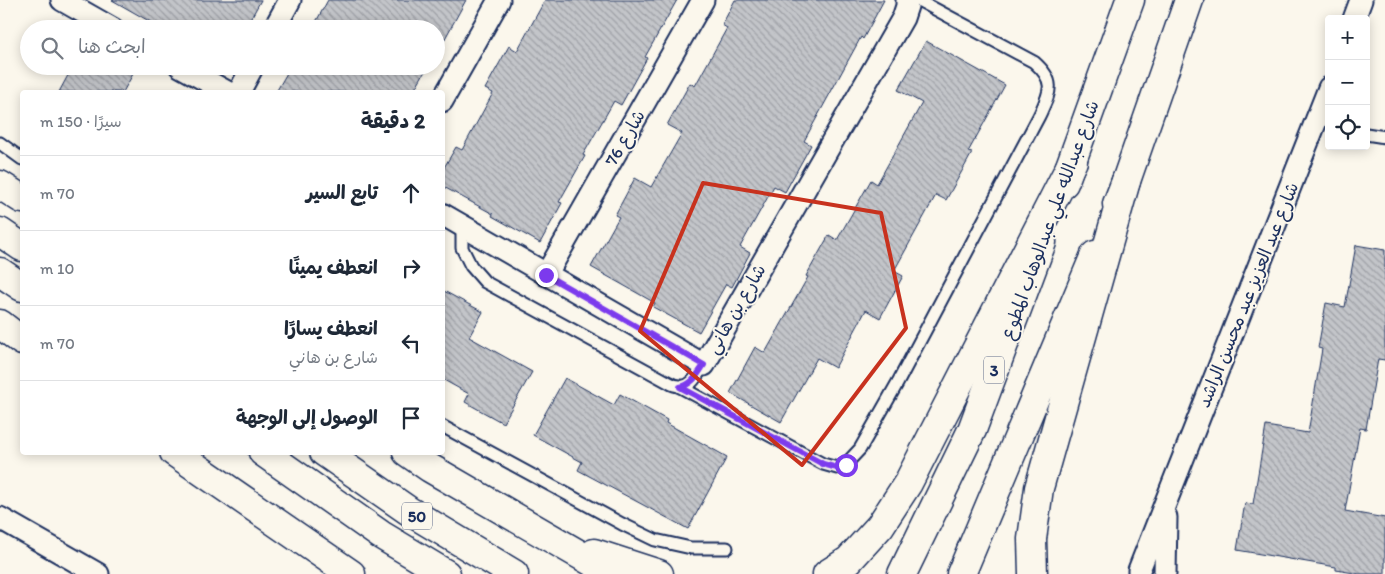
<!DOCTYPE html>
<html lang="ar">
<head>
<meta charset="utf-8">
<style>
  :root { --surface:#fff; --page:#f2f2f3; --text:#1f2937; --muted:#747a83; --line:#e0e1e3 }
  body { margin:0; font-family:Itim,"Playpen Sans Arabic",sans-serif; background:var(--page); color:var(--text); direction:rtl }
  .controls { position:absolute; right:15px; top:15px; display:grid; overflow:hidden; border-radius:5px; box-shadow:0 2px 12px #0003 }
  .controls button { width:45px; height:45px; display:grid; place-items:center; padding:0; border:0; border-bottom:1px solid var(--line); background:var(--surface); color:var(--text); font:25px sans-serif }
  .stop { position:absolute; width:15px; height:15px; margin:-11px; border:4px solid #7c3aed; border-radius:50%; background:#fff }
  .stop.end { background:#7c3aed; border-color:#fff; box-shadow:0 1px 5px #0008 }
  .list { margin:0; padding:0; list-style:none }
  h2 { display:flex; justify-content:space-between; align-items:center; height:65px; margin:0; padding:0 20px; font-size:21px }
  h2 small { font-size:16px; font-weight:400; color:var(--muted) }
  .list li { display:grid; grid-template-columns:32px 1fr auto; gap:15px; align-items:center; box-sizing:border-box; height:75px; padding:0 20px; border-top:1px solid var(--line) }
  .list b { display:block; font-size:19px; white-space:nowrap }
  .list p { margin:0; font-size:16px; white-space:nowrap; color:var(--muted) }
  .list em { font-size:16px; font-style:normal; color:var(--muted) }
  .icon { flex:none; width:28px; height:28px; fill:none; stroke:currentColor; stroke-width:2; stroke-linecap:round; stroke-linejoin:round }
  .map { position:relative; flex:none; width:1385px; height:574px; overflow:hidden; direction:ltr }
  .search { position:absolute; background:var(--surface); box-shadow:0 2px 12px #0003; left:20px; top:20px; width:425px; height:55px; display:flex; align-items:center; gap:12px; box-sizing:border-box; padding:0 18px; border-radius:28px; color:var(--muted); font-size:19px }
  .panel { position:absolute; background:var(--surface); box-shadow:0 2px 12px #0003; left:20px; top:90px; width:425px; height:365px; border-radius:5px; direction:rtl }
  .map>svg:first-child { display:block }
</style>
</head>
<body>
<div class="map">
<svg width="1385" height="574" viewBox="0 0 1385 574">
  <defs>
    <pattern id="building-back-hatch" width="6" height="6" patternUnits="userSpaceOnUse" patternTransform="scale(1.25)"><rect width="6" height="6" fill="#c3c5c9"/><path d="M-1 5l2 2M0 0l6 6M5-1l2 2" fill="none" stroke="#9ea0a6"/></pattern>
  </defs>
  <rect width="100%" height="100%" fill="#fbf7ec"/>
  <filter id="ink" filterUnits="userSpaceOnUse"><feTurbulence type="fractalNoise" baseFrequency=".02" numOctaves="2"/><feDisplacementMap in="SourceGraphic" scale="10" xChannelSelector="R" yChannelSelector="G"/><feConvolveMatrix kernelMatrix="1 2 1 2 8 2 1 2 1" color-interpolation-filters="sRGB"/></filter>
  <g filter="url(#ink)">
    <g fill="url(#building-back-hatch)" stroke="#1b2f5e">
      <path d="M112,0H261L245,29H163Z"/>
      <path d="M328,0H466L436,55V29H312Z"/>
      <path d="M545,0H677L645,57L647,58L621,105L614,101L583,155L585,156L559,202L562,203L540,243L492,216L493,214L442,186V171L456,147L462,150L493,93L485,89L509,46L517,51Z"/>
      <path d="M735,0H884L863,39L861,37L804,141L811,145L785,192L774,186L740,247L750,253L732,287L726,284L699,332L653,307L655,303L591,267L619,217L615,215L635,178L651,187L682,133L667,125L690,83L695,86L727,28L722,25Z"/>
      <path d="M926,41L1005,85L968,152L972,153L946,200L936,195L894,271L903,276L880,318L866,310L835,368L817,358L781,422L730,393L755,347L765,353L808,277L806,276L829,235L837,240L871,180L877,184L922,103L898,90Z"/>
      <path d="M73,66H119L133,74L123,92H59Z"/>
      <path d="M291,66H428L413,92H276Z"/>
      <path d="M1356,245L1385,250V360L1378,359L1366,429L1360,428L1345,511L1385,518V574H1360L1336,570V567L1237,550L1245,503L1253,504L1266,426L1308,433L1322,349L1318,348L1326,303L1345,307Z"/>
      <path d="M442,290L483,312L469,337L532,372L503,423L465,402L469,394L442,379Z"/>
      <path d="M565,378L614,405L620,394L667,420L666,423L727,457L688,529L578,470L582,462L533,435Z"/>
    </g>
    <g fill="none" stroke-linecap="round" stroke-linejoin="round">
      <defs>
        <g id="service">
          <path d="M1366,134L1385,137"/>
          <path d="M0,143L22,159"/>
          <path d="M462,226V248L471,266L485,282L668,382C671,384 676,386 680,386C692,388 698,373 704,365"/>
          <path d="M680,387L823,464L837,468L845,465L860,449L898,382L1039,116C1050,92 1057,82 1034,62L918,0"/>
          <path d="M442,426L622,524L655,540L691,548H727"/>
        </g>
        <g id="minor">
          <path d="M62,0L113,29"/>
          <path d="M1354,19L1361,0"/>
          <path d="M274,29L290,0"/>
          <path d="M180,66L227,92"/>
          <path d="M239,92L253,66"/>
          <path d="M442,101L499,0"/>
          <path d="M442,214L704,365L903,18L907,6V0"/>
          <path d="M546,275L703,0"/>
          <path d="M0,518L98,574"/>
          <path d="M1139,574V570L1329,88"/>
          <path d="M1165,574L1166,517"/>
        </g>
        <g id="primary">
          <path d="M1064,183L1130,0"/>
          <path d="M1117,204L1126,181L1189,0"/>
          <path d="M902,574L972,430L1042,242"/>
          <path d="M961,574L1095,255"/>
        </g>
        <g id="motorway">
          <path d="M0,185L22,199"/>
          <path d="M0,232L22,247"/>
          <path d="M0,272L22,287"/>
          <path d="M0,324L22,341"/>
          <path d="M174,452L351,574"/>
          <path d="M263,452L381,535L446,574"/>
          <path d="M324,452L409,511L514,574"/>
          <path d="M407,452L430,468L613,574"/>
          <path d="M594,553L659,574"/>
          <path d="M827,574L849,560L880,526L908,483L1073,161"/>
          <path d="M1033,574L1032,539L1039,488L1126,181"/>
        </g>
      </defs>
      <use href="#service" stroke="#1b2f5e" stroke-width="15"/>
      <use href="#minor" stroke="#1b2f5e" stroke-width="25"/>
      <use href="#primary" stroke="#1b2f5e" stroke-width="31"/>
      <use href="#motorway" stroke="#1b2f5e" stroke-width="31"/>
      <use href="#service" stroke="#fbf7ec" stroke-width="11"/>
      <use href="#minor" stroke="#fbf7ec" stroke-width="21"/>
      <use href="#primary" stroke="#fbf7ec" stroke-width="28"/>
      <use href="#motorway" stroke="#fbf7ec" stroke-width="28"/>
    </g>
  </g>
  <g fill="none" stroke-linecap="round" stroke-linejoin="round" filter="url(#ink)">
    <path stroke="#7c3aed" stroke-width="6" d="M546,275L704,365C697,375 693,384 680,387L823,464L837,468L846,465"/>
  </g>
  <path fill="none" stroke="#c8321e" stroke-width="4" stroke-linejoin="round" d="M703,183L881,213L906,328L802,465L640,331Z"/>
  <g text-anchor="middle" stroke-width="4" stroke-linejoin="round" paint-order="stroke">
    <g fill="#fbf7ec" stroke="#5e6b89" stroke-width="1">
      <rect x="984" y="356.5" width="20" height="27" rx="4"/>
      <rect x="402" y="502.5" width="30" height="27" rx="4"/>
    </g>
    <g font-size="16" font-weight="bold" fill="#1b2f5e">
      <text x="994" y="376">3</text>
      <text x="417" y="522">50</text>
    </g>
    <g font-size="18" fill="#1b2f5e" stroke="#fbf7ec">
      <text transform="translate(625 138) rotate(-60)" y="6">شارع 76</text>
      <text transform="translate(1050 220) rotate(-70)" y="6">شارع عبدالله علي عبدالوهاب المطوع</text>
      <text transform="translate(1248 295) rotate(-68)" y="6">شارع عبد العزيز عبد محسن الراشد</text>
      <text transform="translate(736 309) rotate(-60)" y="6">شارع بن هاني</text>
    </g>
  </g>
</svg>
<div class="controls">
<button>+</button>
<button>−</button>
<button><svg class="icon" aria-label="locate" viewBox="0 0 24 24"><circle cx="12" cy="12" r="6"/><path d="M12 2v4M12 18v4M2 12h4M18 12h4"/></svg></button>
</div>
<div class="stop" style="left:846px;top:465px"></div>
<div class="stop end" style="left:546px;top:275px"></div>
<div class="search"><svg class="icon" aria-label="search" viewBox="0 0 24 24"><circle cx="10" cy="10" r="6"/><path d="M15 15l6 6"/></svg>ابحث هنا</div>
<section class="panel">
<h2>2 دقيقة<small>سيرًا · 150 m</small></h2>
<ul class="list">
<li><svg class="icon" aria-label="ahead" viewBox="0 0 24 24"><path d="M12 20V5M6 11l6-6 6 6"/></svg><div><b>تابع السير</b></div><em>70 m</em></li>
<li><svg class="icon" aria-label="right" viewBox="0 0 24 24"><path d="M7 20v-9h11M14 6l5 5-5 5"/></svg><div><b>انعطف يمينًا</b></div><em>10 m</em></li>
<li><svg class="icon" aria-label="left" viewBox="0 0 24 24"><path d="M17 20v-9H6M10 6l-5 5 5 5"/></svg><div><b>انعطف يسارًا</b><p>شارع بن هاني</p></div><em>70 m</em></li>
<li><svg class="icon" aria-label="arrive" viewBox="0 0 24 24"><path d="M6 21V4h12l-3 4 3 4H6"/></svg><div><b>الوصول إلى الوجهة</b></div></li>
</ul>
</section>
</div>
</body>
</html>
